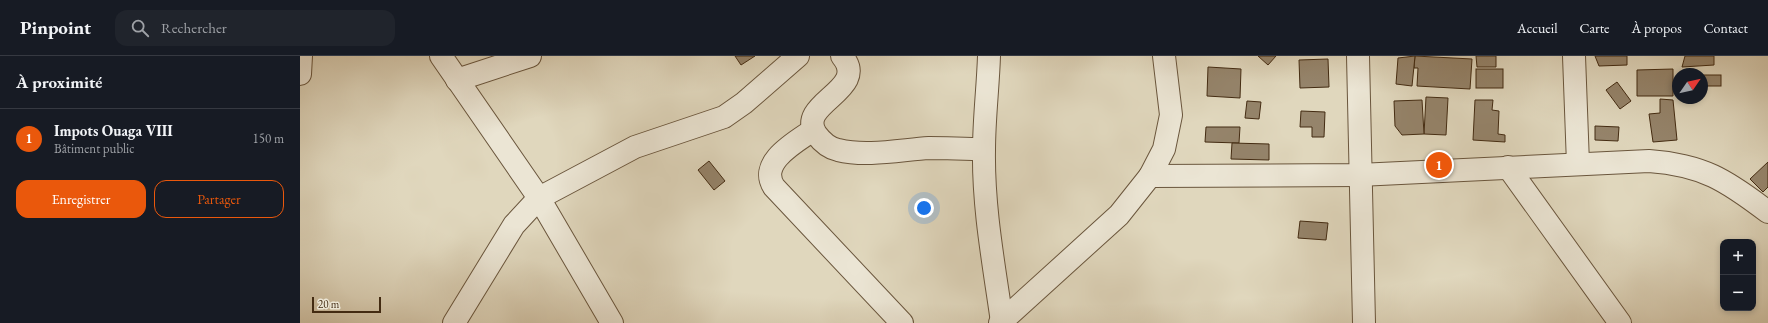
<!DOCTYPE html>
<html lang="fr">
<head>
<meta charset="utf-8">
<style>
  :root { --surface:#171b24; --page:#20242c; --text:#f1f3f6; --muted:#9ea1a6; --line:#363941; --accent:#ea580c }
  body { margin:0; font-family:"EB Garamond",serif; background:var(--page); color:var(--text) }
  .controls { position:absolute; right:12px; bottom:12px; display:grid; overflow:hidden; border-radius:8px; box-shadow:0 2px 6px #0003 }
  .controls button { width:36px; height:36px; display:grid; place-items:center; padding:0; border:0; border-bottom:1px solid var(--line); background:var(--surface); color:var(--text); font:20px sans-serif }
  .compass { position:absolute; left:1372px; top:12px; width:36px; height:36px; border-radius:50%; background:var(--surface); box-shadow:0 2px 6px #0003; rotate:56deg }
  .scale { position:absolute; left:12px; bottom:10px; width:69px; box-sizing:border-box; padding-left:4px; border:2px solid #432b12; border-top:0; font-size:11px; line-height:14px; white-space:nowrap; color:#432b12; -webkit-text-stroke:3px #ebe5d4; paint-order:stroke }
  .you { position:absolute; left:624px; top:152px; width:14px; height:14px; margin:-10px; border:3px solid #fff; border-radius:50%; background:#1a73e8; box-shadow:0 0 0 6px #1a73e833 }
  .badge { display:grid; place-items:center; width:26px; height:26px; border-radius:50%; background:var(--accent); color:#fff; font-size:13px; font-weight:700 }
  .pin { position:absolute; translate:-50% -50%; border:2px solid #fff; box-shadow:0 1px 4px #0006 }
  .list { margin:0; padding:0; list-style:none }
  h2 { display:flex; justify-content:space-between; align-items:center; height:52px; margin:0; padding:0 16px; font-size:17px }
  h2 small { font-size:13px; font-weight:400; color:var(--muted) }
  .list li { display:grid; grid-template-columns:26px 1fr auto; gap:12px; align-items:center; box-sizing:border-box; height:60px; padding:0 16px; border-top:1px solid var(--line) }
  .list b { display:block; font-size:15px; white-space:nowrap }
  .list p { margin:0; font-size:13px; white-space:nowrap; color:var(--muted) }
  .list em { font-size:13px; font-style:normal; color:var(--muted) }
  .actions { display:flex; gap:8px; padding:12px 16px }
  .actions a { flex:1; padding:9px 0; border:1px solid var(--accent); border-radius:12px; text-align:center; font-size:14px; color:var(--accent) }
  .actions .main { background:var(--accent); color:#fff }
  .icon { flex:none; width:22px; height:22px; fill:none; stroke:currentColor; stroke-width:2; stroke-linecap:round; stroke-linejoin:round }
  .map { position:relative; flex:none; width:1468px; height:267px; overflow:hidden }
  header { display:flex; align-items:center; gap:24px; box-sizing:border-box; height:56px; padding:0 20px; background:var(--surface); border-bottom:1px solid var(--line) }
  header strong { font-size:19px }
  nav { display:flex; gap:22px; margin-inline-start:auto; font-size:14px }
  .search { width:280px; height:36px; background:var(--page); display:flex; align-items:center; gap:10px; box-sizing:border-box; padding:0 14px; border-radius:12px; color:var(--muted); font-size:15px }
  main { display:flex }
  aside { flex:1; background:var(--surface) }
  .map>svg:first-child { display:block }
</style>
</head>
<body>
<header>
<strong>Pinpoint</strong>
<div class="search"><svg class="icon" aria-label="search" viewBox="0 0 24 24"><circle cx="10" cy="10" r="6"/><path d="M15 15l6 6"/></svg>Rechercher</div>
<nav><a>Accueil</a><a>Carte</a><a>À propos</a><a>Contact</a></nav>
</header>
<main>
<aside>
<h2>À proximité<small></small></h2>
<ul class="list">
<li><span class="badge">1</span><div><b>Impots Ouaga VIII</b><p>Bâtiment public</p></div><em>150 m</em></li>
</ul>
<div class="actions"><a class="main">Enregistrer</a><a>Partager</a></div>
</aside>
<div class="map">
<svg width="1468" height="267" viewBox="0 0 1468 267">
  <rect width="100%" height="100%" fill="#e0d7bd"/>
  <filter id="stains"><feTurbulence type="fractalNoise" baseFrequency=".005" numOctaves="4"/><feColorMatrix values="0 0 0 0 .2 0 0 0 0 .09 0 0 0 0 .02 0 0 0 .5 -.17"/></filter>
  <radialGradient id="worn" r=".72"><stop offset=".6" stop-color="#630" stop-opacity="0"/><stop offset="1" stop-color="#630" stop-opacity=".3"/></radialGradient>
  <g fill="#95846b" stroke="#432b12">
    <path d="M435,0H455L441,9Z"/>
    <path d="M958,0H976L968,9Z"/>
    <path d="M1115,0L1172,3L1170,33L1117,30L1118,12H1114Z"/>
    <path d="M1115,0L1112,30L1096,28L1098,2Z"/>
    <path d="M1176,0H1196V11H1177Z"/>
    <path d="M1295,0H1327V9L1299,10Z"/>
    <path d="M1385,0H1414V9L1382,11Z"/>
    <path d="M1028,3L1029,31L1000,32L999,4Z"/>
    <path d="M908,11L941,13L940,42L907,40Z"/>
    <rect x="1176" y="13" width="27" height="19"/>
    <path d="M1373,13V40H1337V14Z"/>
    <rect x="1402" y="19" width="19" height="11"/>
    <path d="M1317,26L1331,45L1320,53L1306,34Z"/>
    <path d="M1126,41L1148,42L1146,79L1124,78Z"/>
    <path d="M1360,43L1373,44L1377,84L1353,86L1349,58L1360,57Z"/>
    <path d="M1122,44L1124,78L1102,79L1095,70L1094,45Z"/>
    <path d="M1175,44H1193L1192,54L1199,55L1198,78L1205,79V86L1173,84Z"/>
    <path d="M947,45L961,46L959,63L945,62Z"/>
    <path d="M1001,55L1025,56L1024,81H1012V71H1000Z"/>
    <path d="M1295,70L1319,71L1318,85L1295,84Z"/>
    <path d="M906,71H940L939,87L905,86Z"/>
    <path d="M932,87L969,88V104L931,103Z"/>
    <path d="M409,105L425,125L414,134L398,114Z"/>
    <path d="M1468,106V131L1463,136L1450,123Z"/>
    <path d="M1000,165L1028,167L1026,184L998,182Z"/>
  </g>
  <g fill="none" stroke-linecap="round" stroke-linejoin="round">
    <defs>
      <g id="minor">
        <path d="M141,0L239,142L312,267"/>
        <path d="M542,0C571,34 495,47 516,78C522,86 528,92 538,94C566,101 600,94 629,92C647,92 665,93 684,93"/>
        <path d="M689,0C688,31 684,63 684,94C683,152 694,209 702,266"/>
        <path d="M1274,0L1278,108"/>
        <path d="M0,18L1,0"/>
        <path d="M157,24L230,0"/>
        <path d="M513,74C496,86 458,106 474,131L602,267"/>
        <path d="M1208,111L1320,267"/>
        <path d="M850,120L1059,119L1349,105C1403,109 1426,124 1468,156"/>
        <path d="M154,267L214,169L239,142L335,91L424,61L444,47L498,0"/>
        <path d="M700,267L819,159L850,120L864,93L871,59L864,0"/>
      </g>
      <path id="tertiary" d="M1058,0L1064,267"/>
    </defs>
    <use href="#minor" stroke="#6a563d" stroke-width="24"/>
    <use href="#tertiary" stroke="#6a563d" stroke-width="24"/>
    <use href="#minor" stroke="#ebe5d4" stroke-width="22"/>
    <use href="#tertiary" stroke="#ebe5d4" stroke-width="22"/>
  </g>
  <rect width="100%" height="100%" filter="url(#stains)"/>
  <rect width="100%" height="100%" fill="url(#worn)"/>
</svg>
<div class="controls">
<button>+</button>
<button>−</button>
</div>
<svg class="compass" viewBox="-18 -18 36 36"><path d="M0-13l5 13h-10z" fill="#e53935"/><path d="M0 13l5-13h-10z" fill="#9ea1a6"/></svg>
<div class="scale">20 m</div>
<div class="you"></div>
<div class="pin badge" style="left:1139px;top:109px">1</div>
</div>
</main>
</body>
</html>
